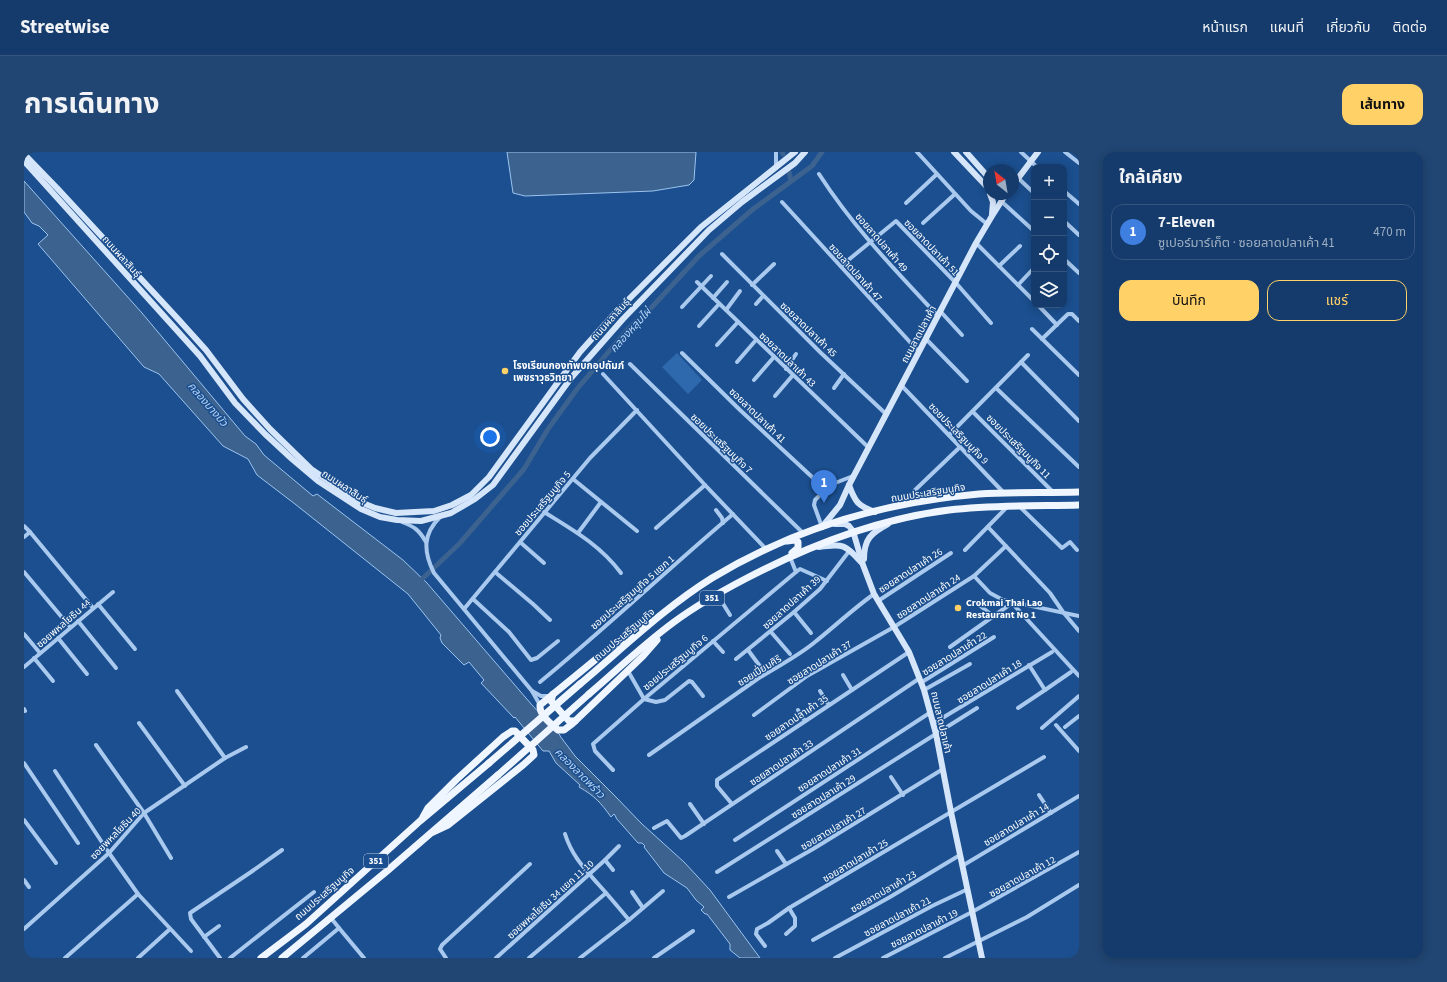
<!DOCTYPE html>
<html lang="th">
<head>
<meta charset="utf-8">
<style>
  :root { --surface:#143b6b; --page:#214673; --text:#f1f3f6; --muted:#9dadc1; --line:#33557e; --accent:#ffd166 }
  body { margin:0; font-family:"Source Sans 3","Noto Sans Thai",sans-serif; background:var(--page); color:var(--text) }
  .controls { position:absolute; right:12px; top:12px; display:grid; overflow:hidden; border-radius:8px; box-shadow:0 2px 10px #0003 }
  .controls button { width:36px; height:36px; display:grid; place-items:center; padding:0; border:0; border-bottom:1px solid var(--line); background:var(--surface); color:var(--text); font:20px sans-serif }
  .compass { position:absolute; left:959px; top:12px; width:36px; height:36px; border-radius:50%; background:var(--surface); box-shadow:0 2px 10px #0003; rotate:329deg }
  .you { position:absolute; left:466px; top:285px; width:14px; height:14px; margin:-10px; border:3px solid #fff; border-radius:50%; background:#1a73e8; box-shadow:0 0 0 6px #1a73e833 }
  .badge { display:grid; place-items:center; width:26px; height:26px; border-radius:50%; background:var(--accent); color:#fff; font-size:13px; font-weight:700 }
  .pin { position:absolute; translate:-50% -33px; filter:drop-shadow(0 1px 2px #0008) }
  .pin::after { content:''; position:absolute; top:21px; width:14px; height:12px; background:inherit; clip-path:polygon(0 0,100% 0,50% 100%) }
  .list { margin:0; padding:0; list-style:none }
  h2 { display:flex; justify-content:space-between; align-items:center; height:52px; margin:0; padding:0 16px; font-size:17px }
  h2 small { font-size:13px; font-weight:400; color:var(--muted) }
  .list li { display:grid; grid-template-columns:26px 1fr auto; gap:12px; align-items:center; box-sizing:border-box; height:56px; margin:0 8px 8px; padding:0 8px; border:1px solid var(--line); border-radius:12px }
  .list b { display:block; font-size:15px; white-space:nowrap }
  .list p { margin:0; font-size:13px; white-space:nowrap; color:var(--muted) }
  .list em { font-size:13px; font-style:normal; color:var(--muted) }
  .actions { display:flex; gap:8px; padding:12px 16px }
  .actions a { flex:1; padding:9px 0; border:1px solid var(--accent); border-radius:12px; text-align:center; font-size:14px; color:var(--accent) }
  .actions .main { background:var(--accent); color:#111 }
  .icon { flex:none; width:22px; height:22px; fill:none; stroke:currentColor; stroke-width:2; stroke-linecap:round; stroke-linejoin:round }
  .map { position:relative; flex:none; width:1055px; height:806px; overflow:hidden; border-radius:12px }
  header { display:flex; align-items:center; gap:24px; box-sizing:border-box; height:56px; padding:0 20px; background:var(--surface); border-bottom:1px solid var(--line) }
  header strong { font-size:19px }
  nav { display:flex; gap:22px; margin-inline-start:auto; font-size:14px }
  .intro { display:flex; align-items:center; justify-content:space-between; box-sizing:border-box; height:96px; padding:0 24px }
  h1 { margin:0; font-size:28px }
  .button { padding:10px 18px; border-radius:12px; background:var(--accent); color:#111; font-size:14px; font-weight:700 }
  main { display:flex; gap:24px; padding:0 24px }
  aside { flex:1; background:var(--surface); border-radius:12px; box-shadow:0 2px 10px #0003 }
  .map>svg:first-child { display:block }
</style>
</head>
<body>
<header>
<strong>Streetwise</strong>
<nav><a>หน้าแรก</a><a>แผนที่</a><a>เกี่ยวกับ</a><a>ติดต่อ</a></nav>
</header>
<div class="intro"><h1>การเดินทาง</h1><a class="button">เส้นทาง</a></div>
<main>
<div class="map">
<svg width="1055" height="806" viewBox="0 0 1055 806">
  <rect width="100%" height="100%" fill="#1b4f8f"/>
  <path fill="#2e69ad" d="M653,201L678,228L664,242L638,215Z"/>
  <g fill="#3c6290" stroke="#9cc4f0">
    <path d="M483,0H672L670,28L665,33L629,39L501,44L489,41Z"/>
    <path d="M0,29L118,161L221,284L232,292L240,303L289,344L293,342L379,408L403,431L508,553L536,583V584L551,604L590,643L618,672L660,710L686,738L736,806H716L706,798V792L683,762H681L677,758L680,755L672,748L663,736L640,721L620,695L621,694L618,691H614L592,666V665L590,662L587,665C577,651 571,644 555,635L556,633L532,611L525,599H519L491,565L490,566L457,531L460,528L445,510L440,513L418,491L416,486L417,483L384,442L271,352L233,323L224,307L199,294L135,222L120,215L14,92L24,83L15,74L8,71L0,60Z"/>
  </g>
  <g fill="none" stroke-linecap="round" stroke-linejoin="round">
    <g stroke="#3c6290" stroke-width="5">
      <path d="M758,0L759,2"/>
      <path d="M765,20L767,29"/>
      <path d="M395,430L436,391L500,317L524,277L553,237L604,177L628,155L675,104L728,58L788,14L798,0"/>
    </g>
    <g stroke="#a9c9ee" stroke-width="4">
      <path d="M893,0L947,59L963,72"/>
      <path d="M997,0L1013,15"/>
      <path d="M1041,0L1055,11"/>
      <path d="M752,16V0"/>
      <path d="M795,22C829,75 872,119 914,164"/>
      <path d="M994,26L1010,41"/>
      <path d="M1040,39L1055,52"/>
      <path d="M977,49L1010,79"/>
      <path d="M758,50L895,200"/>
      <path d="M882,51L913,22"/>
      <path d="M1040,69L1055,83"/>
      <path d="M899,71L931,42"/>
      <path d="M952,91L1010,149"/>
      <path d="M698,102L797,201L862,262"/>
      <path d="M1040,107L1055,121"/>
      <path d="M817,114L872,69L932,131L967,171"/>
      <path d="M975,114L996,94"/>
      <path d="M673,130L845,296"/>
      <path d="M728,133L750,112"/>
      <path d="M994,133L1010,116"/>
      <path d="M689,146L703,130"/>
      <path d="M732,152L739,144"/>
      <path d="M1014,153L1033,173"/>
      <path d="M658,155L687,124"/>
      <path d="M702,158L716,139"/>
      <path d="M917,160L938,183"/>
      <path d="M675,174L695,152"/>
      <path d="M1008,177L1055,223"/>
      <path d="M902,187L943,229"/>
      <path d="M1018,187L1044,162H1048L1055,169"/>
      <path d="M693,193L714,170"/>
      <path d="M658,201L716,258L801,337"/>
      <path d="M713,210L732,188"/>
      <path d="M997,210L1055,269"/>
      <path d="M606,212L779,381"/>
      <path d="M762,217L772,202"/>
      <path d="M579,222L681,333L742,397"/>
      <path d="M730,228L750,205"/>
      <path d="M877,233L980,341"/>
      <path d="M810,236L820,222"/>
      <path d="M972,236L1055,315"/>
      <path d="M751,244L769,223"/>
      <path d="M949,260L1029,340"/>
      <path d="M925,283L1004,203"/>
      <path d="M549,327L613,379"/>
      <path d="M890,339L936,295"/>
      <path d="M995,354L1038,396L1046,390L1053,398"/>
      <path d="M692,358L698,366L699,371"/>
      <path d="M520,360C549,378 576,393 597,421"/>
      <path d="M416,365C399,382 399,399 410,421L508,539L516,553"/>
      <path d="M378,370C391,375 395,378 402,390"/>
      <path d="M0,374L6,380"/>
      <path d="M798,375L790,353L791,348L806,333L829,324"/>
      <path d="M964,375L1026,441L1039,460L1055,479"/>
      <path d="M632,376L681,333"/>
      <path d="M554,381L577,350"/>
      <path d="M0,385L6,380L69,456"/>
      <path d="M496,390L520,411"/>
      <path d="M941,398L984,354"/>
      <path d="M0,420L46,475"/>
      <path d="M471,420L509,452L526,468"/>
      <path d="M772,420L776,417L803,429"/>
      <path d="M950,424L982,394"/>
      <path d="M693,442L706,463"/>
      <path d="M449,447L485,480L507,508L513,506L534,489"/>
      <path d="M854,449L927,401"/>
      <path d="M74,452L111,497"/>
      <path d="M954,452L969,464"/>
      <path d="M440,457L566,306L613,258"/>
      <path d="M770,460L787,481"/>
      <path d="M54,469L92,516"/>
      <path d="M747,480L766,502"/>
      <path d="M0,482L16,501"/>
      <path d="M34,486L63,522"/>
      <path d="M689,489L699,500"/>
      <path d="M926,495L988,451L1055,524"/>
      <path d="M724,498L738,517"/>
      <path d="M10,506L29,529"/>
      <path d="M712,507L770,460L796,437L826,398"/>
      <path d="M0,515L89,440"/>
      <path d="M604,519L620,547L632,550L641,548L665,529L668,530L679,544"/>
      <path d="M819,523L828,538"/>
      <path d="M516,530C582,476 644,417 709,362"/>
      <path d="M898,530L970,485"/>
      <path d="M900,538L946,512"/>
      <path d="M1021,538L1047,520"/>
      <path d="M153,539L201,606"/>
      <path d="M508,539L517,544H526"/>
      <path d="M796,539L805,553"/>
      <path d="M994,556L1021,538L1005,513"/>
      <path d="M0,557L1,559"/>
      <path d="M774,558L781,569"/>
      <path d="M730,563L783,524L870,475L950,424L966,441L979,448L1055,464"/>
      <path d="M115,571L161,634"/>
      <path d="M910,571L1028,500"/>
      <path d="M1032,573L1055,599"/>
      <path d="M1041,575L1055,564"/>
      <path d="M1018,576L1055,544"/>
      <path d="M72,593L120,661L147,706"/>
      <path d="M625,603C661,578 696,553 732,528C752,515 773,505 791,490C811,474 829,457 850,442"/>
      <path d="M0,611L54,691"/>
      <path d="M589,618L571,599L569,592L620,547L772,420L766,405"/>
      <path d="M31,619L85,701L114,742L167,799"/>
      <path d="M867,625L879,643"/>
      <path d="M1015,643L1027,661"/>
      <path d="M666,652L680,672"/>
      <path d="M708,652L693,634V628L885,500"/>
      <path d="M0,668L32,711"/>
      <path d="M630,676L643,669L657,686L661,684L896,526"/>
      <path d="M541,682C548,704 560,716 575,733C585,744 595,756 605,768L639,739"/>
      <path d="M711,688L907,560"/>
      <path d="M753,699L762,712"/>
      <path d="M581,708L595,694"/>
      <path d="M938,714L1055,644"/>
      <path d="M693,720L953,556"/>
      <path d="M0,728L5,735"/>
      <path d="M608,740L619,756"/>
      <path d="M705,745L789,697L919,617"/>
      <path d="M315,776L340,806"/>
      <path d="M0,777L85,701L120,661L201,606L222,595"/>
      <path d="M762,782L771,774V766L765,756"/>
      <path d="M180,785L195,774"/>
      <path d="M789,788L866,745L936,703"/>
      <path d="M741,794L732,782L733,777L744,771L765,756L1020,605"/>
      <path d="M41,806L114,742"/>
      <path d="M114,806L146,777"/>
      <path d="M196,806L167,767L166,761L227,720L258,698"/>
      <path d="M206,806L290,740"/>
      <path d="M279,806L315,776L307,766"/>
      <path d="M422,806L416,797L418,793L506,712"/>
      <path d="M472,806L581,708L589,718"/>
      <path d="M505,806L582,741"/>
      <path d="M556,806L605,768"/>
      <path d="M630,806L669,779"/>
      <path d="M811,806L908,754L944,737"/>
      <path d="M859,806L948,760L1055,700"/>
      <path d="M921,806L1003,765L1055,733"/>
    </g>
    <g stroke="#d6e6fa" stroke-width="6">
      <path d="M930,0L965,37"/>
      <path d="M942,0L965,26"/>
      <path d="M0,2L33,36L155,168L182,198L219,247L246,277L287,317L334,349L351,356L372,361L410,359L428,353L447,343L465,325L556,200L592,160L677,75L771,0"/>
      <path d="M0,9L176,204L211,251L241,282L268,307L294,329L337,357L356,365L373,368L397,369L427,361L451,347L469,333L547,226L599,167L685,78L718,50L771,11L781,0"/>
      <path d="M989,33L1014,0"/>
      <path d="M966,42L969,50L968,62"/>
      <path d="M825,333C831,350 834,354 851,360"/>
      <path d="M811,372H821L825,374L829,379L839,413L850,442L885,500L900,538L912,582L927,660L958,806"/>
      <path d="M798,375L816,353L825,333L952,91L968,64L982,42"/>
      <path d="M795,395C819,391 822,393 837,410"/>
      <path d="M840,407C840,387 847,381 864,372"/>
    </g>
    <g stroke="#f0f6ff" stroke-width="7">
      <path d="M763,389L771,388L774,390V396L768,401"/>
      <path d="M622,473L588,494L516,553C515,563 527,572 534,578H540L548,572L619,504L633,488"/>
      <path d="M556,532C599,496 640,456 688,426C769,377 861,350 955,342C988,340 1022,341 1055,340"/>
      <path d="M529,542L527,549L545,569H551"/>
      <path d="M565,542C593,518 620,492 650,470C673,453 698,439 723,426C786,393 853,367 925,358C968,353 1012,354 1055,353"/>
      <path d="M399,665L404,656L432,628L479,585L488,579H491L509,598L510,603L499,613L424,673L409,680"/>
      <path d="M237,806L282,772L396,669L465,611"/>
      <path d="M258,806L363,719L474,623"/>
    </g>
    <g stroke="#f0f6ff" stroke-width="7">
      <path d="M465,611L556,532"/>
      <path d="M474,623L565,542"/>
    </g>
  </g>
  <g fill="#ffd166" stroke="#1b4f8f" stroke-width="1.5">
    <circle cx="481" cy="219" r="4"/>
    <circle cx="934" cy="456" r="4"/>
  </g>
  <g text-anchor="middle" stroke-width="3" stroke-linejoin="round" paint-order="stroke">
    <g fill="#1b4f8f" stroke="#bbcadd" stroke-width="1">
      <rect x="676" y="439" width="24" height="14" rx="3"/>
      <rect x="340" y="702" width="24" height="14" rx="3"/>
    </g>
    <g font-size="9" font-weight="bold" fill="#fff">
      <text x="688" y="449">351</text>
      <text x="352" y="712">351</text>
    </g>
    <g font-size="10" fill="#fff" stroke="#1b4f8f">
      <text transform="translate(858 90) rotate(49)" y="4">ซอยลาดปลาเค้า 49</text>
      <text transform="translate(908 95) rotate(46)" y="4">ซอยลาดปลาเค้า 51</text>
      <text transform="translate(98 104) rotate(48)" y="4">ถนนผลาสินธุ์</text>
      <text transform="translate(832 120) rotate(48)" y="4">ซอยลาดปลาเค้า 47</text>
      <text transform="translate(586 167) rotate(-48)" y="4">ถนนผลาสินธุ์</text>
      <text transform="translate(785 177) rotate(44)" y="4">ซอยลาดปลาเค้า 45</text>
      <text transform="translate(894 182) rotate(-62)" y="4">ถนนลาดปลาเค้า</text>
      <text transform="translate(764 207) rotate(44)" y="4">ซอยลาดปลาเค้า 43</text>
      <text transform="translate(734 263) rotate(44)" y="4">ซอยลาดปลาเค้า 41</text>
      <text transform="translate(935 281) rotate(46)" y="4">ซอยประเสริฐมนูกิจ 9</text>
      <text transform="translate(698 291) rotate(44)" y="4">ซอยประเสริฐมนูกิจ 7</text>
      <text transform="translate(995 294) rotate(45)" y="4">ซอยประเสริฐมนูกิจ 11</text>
      <text transform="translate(321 334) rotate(33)" y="4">ถนนผลาสินธุ์</text>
      <text transform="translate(904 340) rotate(-9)" y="4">ถนนประเสริฐมนูกิจ</text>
      <text transform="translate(518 351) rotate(-50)" y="4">ซอยประเสริฐมนูกิจ 5</text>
      <text transform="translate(886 418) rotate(-33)" y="4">ซอยลาดปลาเค้า 26</text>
      <text transform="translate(608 440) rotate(-41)" y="4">ซอยประเสริฐมนูกิจ 5 แยก 1</text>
      <text transform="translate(904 444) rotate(-33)" y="4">ซอยลาดปลาเค้า 24</text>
      <text transform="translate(767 450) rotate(-42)" y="4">ซอยลาดปลาเค้า 39</text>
      <text transform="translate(39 471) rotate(-41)" y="4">ซอยพหลโยธิน 44</text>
      <text transform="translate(600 482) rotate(-40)" y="4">ถนนประเสริฐมนูกิจ</text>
      <text transform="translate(930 501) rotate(-32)" y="4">ซอยลาดปลาเค้า 22</text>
      <text transform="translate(651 510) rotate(-40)" y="4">ซอยประเสริฐมนูกิจ 6</text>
      <text transform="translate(795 510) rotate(-32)" y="4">ซอยลาดปลาเค้า 37</text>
      <text transform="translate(735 518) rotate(-32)" y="4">ซอยเปี่ยมศิริ</text>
      <text transform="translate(965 529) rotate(-32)" y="4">ซอยลาดปลาเค้า 18</text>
      <text transform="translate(772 565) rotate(-34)" y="4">ซอยลาดปลาเค้า 35</text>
      <text transform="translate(918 570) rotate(77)" y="4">ถนนลาดปลาเค้า</text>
      <text transform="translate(757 610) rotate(-34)" y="4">ซอยลาดปลาเค้า 33</text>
      <text transform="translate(805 617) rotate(-33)" y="4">ซอยลาดปลาเค้า 31</text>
      <text transform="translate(799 644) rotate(-32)" y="4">ซอยลาดปลาเค้า 29</text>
      <text transform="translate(992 672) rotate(-31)" y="4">ซอยลาดปลาเค้า 14</text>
      <text transform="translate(809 676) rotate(-31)" y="4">ซอยลาดปลาเค้า 27</text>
      <text transform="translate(91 681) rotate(-46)" y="4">ซอยพหลโยธิน 40</text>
      <text transform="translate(831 708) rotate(-31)" y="4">ซอยลาดปลาเค้า 25</text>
      <text transform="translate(998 724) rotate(-29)" y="4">ซอยลาดปลาเค้า 12</text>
      <text transform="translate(859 739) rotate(-30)" y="4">ซอยลาดปลาเค้า 23</text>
      <text transform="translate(300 741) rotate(-41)" y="4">ถนนประเสริฐมนูกิจ</text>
      <text transform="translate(526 747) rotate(-42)" y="4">ซอยพหลโยธิน 34 แยก 11-10</text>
      <text transform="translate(873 764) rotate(-28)" y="4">ซอยลาดปลาเค้า 21</text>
      <text transform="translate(900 776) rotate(-27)" y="4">ซอยลาดปลาเค้า 19</text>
    </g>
    <g font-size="10" font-weight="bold" fill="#fff" stroke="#1b4f8f" text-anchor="start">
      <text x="489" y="217">โรงเรียนกองทัพบกอุปถัมภ์<tspan x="489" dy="12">เพชราวุธวิทยา</tspan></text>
      <text x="942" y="454">Crokmai Thai Lao<tspan x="942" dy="12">Restaurant No 1</tspan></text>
    </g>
    <g font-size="11" font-style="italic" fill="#b5d3f5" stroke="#1b4f8f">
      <text transform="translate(606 178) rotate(-48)" y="4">คลองหลุมไผ่</text>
      <text transform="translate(184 252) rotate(49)" y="4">คลองบางบัว</text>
      <text transform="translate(556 621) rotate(45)" y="4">คลองลาดพร้าว</text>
    </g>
  </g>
</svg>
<div class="controls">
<button>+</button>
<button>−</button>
<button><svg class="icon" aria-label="locate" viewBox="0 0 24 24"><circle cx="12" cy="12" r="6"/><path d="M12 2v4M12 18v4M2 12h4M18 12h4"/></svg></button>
<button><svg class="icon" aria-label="layers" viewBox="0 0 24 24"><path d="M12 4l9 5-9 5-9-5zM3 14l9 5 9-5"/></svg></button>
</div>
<svg class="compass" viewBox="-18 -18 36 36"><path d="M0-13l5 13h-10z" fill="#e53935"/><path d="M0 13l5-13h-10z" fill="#9dadc1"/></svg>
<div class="you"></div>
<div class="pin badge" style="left:800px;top:351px;background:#3f7fe0">1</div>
</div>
<aside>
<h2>ใกล้เคียง<small></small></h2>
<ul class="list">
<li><span class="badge" style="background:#3f7fe0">1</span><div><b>7-Eleven</b><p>ซูเปอร์มาร์เก็ต · ซอยลาดปลาเค้า 41</p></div><em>470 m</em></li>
</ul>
<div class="actions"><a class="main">บันทึก</a><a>แชร์</a></div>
</aside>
</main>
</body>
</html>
